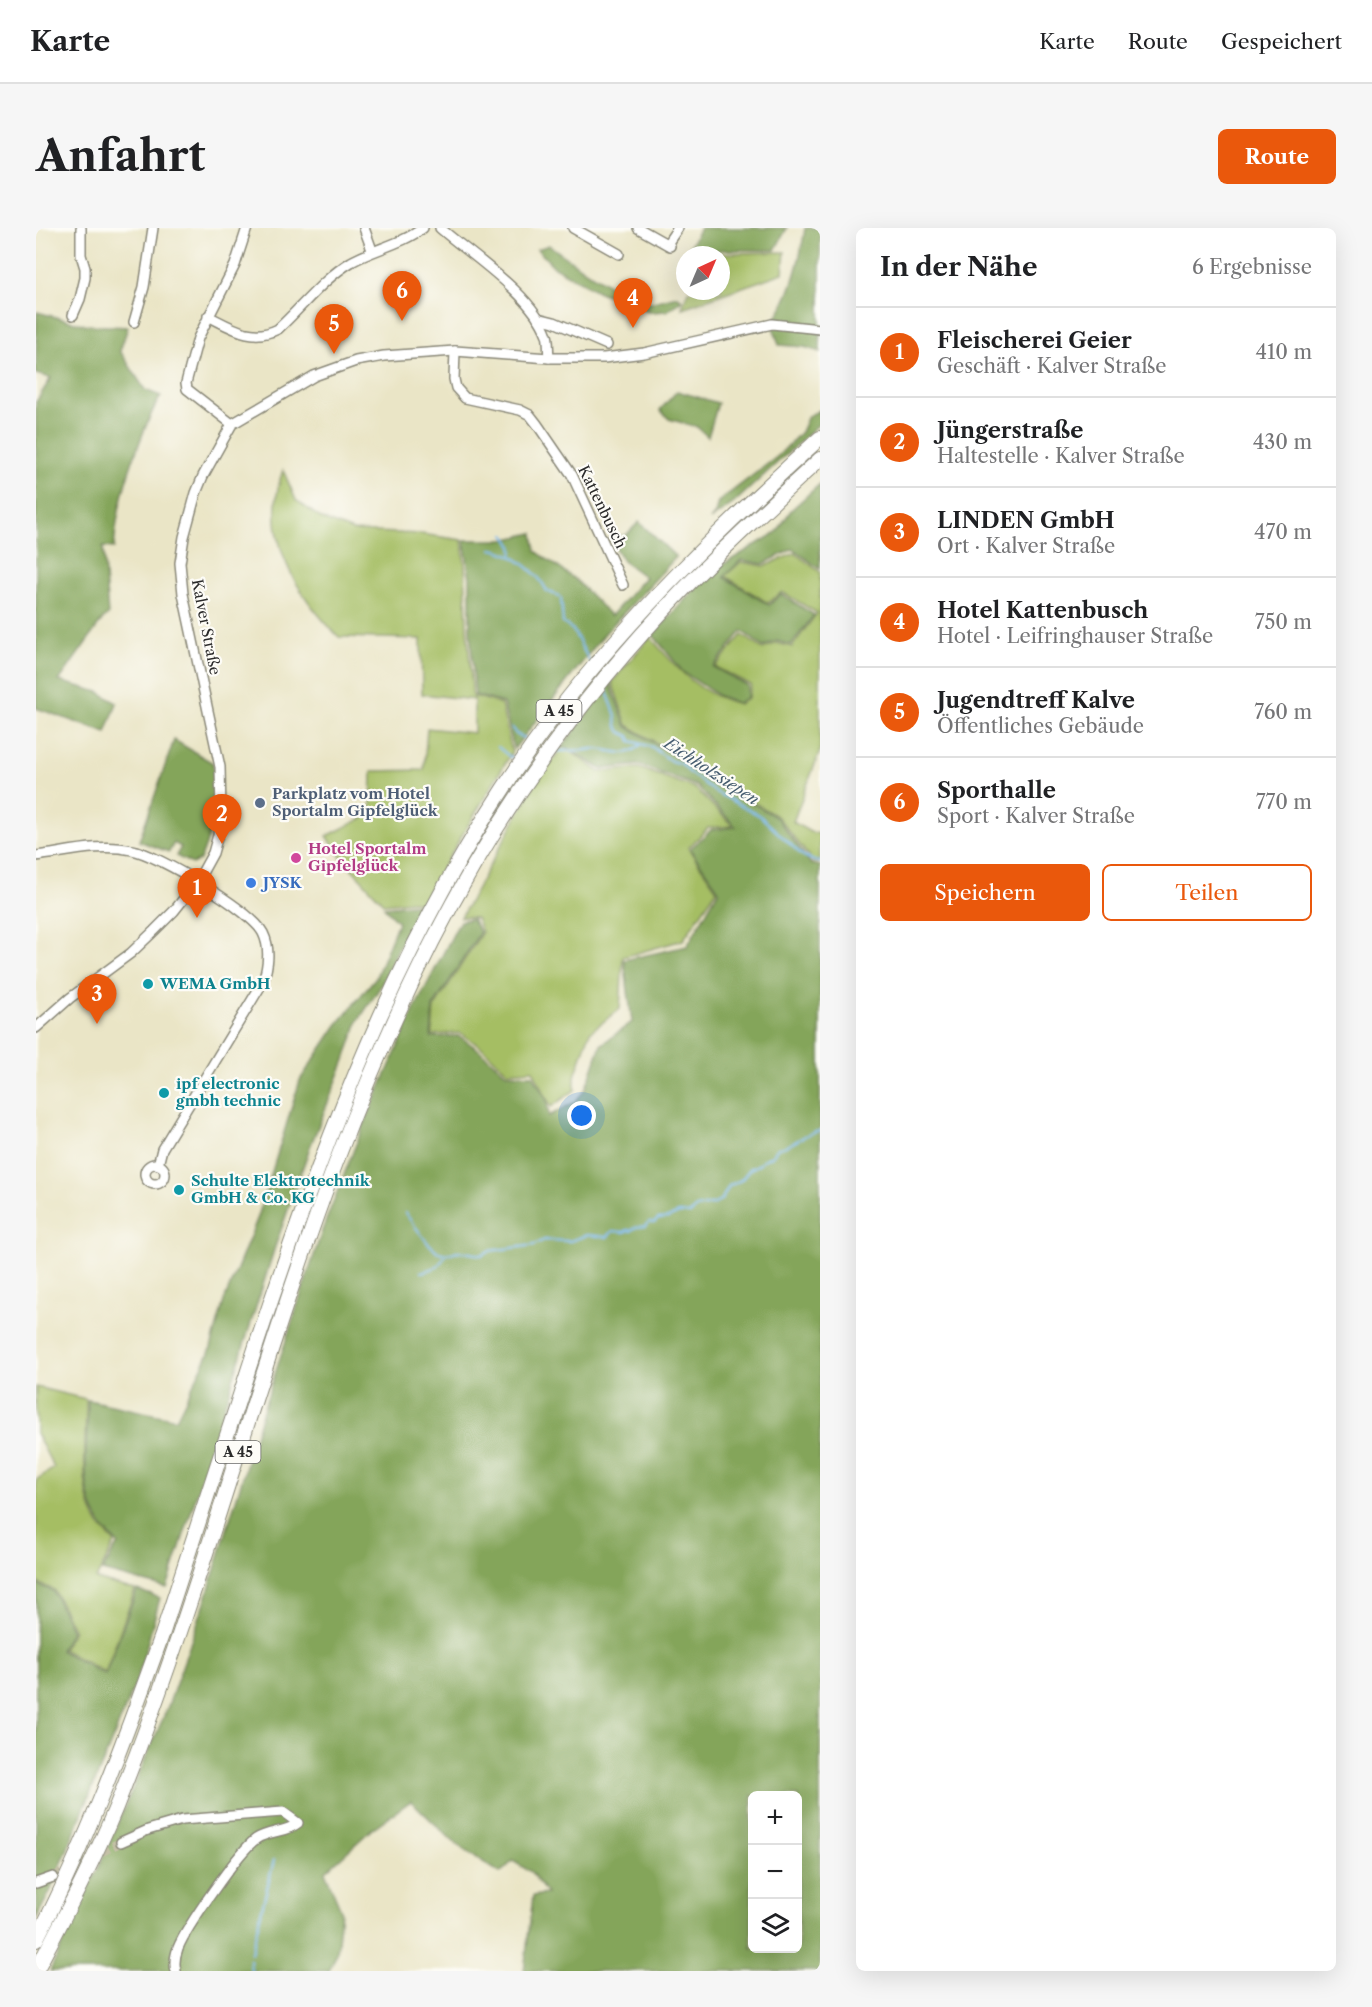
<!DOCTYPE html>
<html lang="de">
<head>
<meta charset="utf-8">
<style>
  :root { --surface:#fff; --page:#f6f6f6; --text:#202124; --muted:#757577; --line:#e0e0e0; --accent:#ea580c }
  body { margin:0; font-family:"Libre Caslon Text",serif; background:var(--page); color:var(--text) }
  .controls { position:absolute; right:18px; bottom:18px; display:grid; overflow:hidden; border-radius:9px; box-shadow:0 6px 24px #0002 }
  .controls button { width:54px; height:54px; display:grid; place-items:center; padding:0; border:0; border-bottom:2px solid var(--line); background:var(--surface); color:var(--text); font:30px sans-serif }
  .compass { position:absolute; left:640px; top:18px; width:54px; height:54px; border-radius:50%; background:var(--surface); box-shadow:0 6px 24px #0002; rotate:44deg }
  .you { position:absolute; left:546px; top:888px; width:21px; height:21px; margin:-15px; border:4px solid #fff; border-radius:50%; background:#1a73e8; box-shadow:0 0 0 9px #1a73e833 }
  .badge { display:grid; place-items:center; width:39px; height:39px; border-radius:50%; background:var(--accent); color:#fff; font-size:20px; font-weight:700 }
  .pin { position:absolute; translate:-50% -50px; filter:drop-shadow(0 2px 3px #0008) }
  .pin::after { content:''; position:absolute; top:32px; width:21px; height:18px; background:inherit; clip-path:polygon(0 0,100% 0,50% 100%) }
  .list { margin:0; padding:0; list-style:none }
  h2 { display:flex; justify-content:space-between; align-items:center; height:78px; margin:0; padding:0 24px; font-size:26px }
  h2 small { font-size:20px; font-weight:400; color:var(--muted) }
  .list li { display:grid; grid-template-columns:39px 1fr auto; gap:18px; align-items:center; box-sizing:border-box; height:90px; padding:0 24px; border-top:2px solid var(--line) }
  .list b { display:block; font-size:22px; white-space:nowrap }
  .list p { margin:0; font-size:20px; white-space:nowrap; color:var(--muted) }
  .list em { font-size:20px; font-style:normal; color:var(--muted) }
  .actions { display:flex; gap:12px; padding:18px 24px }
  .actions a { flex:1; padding:14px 0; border:2px solid var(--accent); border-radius:9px; text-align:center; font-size:21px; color:var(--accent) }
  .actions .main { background:var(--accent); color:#fff }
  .icon { flex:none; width:33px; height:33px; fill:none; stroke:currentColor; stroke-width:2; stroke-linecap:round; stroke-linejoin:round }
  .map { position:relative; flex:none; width:784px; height:1743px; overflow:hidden; border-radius:9px }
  header { display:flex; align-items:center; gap:36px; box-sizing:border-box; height:84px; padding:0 30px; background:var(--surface); border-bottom:2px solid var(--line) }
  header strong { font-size:28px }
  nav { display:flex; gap:33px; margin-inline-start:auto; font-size:21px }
  .intro { display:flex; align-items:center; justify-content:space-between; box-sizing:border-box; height:144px; padding:0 36px }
  h1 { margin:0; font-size:42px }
  .button { padding:15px 27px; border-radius:9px; background:var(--accent); color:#fff; font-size:21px; font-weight:700 }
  main { display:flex; gap:36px; padding:0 36px }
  aside { flex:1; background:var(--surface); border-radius:9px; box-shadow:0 6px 24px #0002 }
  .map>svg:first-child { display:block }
</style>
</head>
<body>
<header>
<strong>Karte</strong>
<nav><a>Karte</a><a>Route</a><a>Gespeichert</a></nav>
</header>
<div class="intro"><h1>Anfahrt</h1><a class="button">Route</a></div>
<main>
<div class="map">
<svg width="784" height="1743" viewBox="0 0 784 1743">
  <rect width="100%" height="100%" fill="#fdfcf7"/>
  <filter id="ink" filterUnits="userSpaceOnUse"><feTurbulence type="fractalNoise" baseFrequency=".0167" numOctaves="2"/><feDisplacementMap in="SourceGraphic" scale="12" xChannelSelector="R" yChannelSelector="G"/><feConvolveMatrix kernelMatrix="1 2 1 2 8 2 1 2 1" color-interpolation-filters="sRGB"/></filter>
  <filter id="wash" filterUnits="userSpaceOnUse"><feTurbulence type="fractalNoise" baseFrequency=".008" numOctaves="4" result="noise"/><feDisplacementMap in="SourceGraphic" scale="24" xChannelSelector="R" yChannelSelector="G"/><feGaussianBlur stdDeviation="1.35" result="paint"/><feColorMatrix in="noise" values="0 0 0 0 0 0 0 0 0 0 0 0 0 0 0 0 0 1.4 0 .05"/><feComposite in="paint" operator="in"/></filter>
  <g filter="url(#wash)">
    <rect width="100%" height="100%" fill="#eae5c6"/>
    <g fill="#a5be64" stroke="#687448" stroke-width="1.5">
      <path d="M749,24L747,45L646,80L652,63H685V27L663,26Z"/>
      <path d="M247,242L260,272L286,291L317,303L385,306L426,312L429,337L431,400L437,472L386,466L385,411L303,409C258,364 224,307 247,242Z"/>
      <path d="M759,325L784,344V523L757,594L774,604L784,606V635L777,634L742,589L591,497L576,454L614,409C641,440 661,466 703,476L712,470L715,457L679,439L706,407L727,421L741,415L756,419L781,385L746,364L732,375L689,348L705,334L728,338Z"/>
      <path d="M438,468L465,476L476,524L385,676L377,673L348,676L305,629L291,608L335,586L336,543L388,542L391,500L438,505Z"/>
      <path d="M527,518L564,544L603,540L659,560L697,598L672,600L652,620L681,662L647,712L587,729L584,781L554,804L539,848V862L515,879L497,842L472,844L445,819L424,805L396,807L398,780L446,704L440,690L425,689L499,556Z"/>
      <path d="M0,1159L50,1171C51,1210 41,1264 63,1297C68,1303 74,1309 79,1315L60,1351L99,1362L69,1445L26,1421L38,1403L18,1362L0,1354V1252L18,1240L0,1205Z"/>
    </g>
    <g fill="#84a55a" stroke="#586842" stroke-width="1.5" fill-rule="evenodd">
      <path d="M664,0H751L739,22H663L653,20Z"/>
      <path d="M769,0H784V124L768,119L743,117L736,96C755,69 764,33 769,0Z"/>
      <path d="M513,17L551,44L582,62L613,75L641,68L646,72L631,83L615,84L563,64L518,39L501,21Z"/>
      <path d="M1,84L50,97L92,99L84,123L109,162L125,168C115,183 109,200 103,216C89,253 81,281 78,320L67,319L72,387L66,392L23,453L63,464L81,475L70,505L0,480V174L15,150L0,146Z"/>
      <path d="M641,163L682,175L672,209L661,199L633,191L624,182Z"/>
      <path d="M784,182V195L698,275L674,292L679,286L682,274L742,228L765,204L772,188Z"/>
      <path d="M784,256V341L757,321L727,336L705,332L688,349L733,377L745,366L778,387L755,417L741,413L727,419L706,403L677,439L712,458L711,469L702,475L683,468L647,444L617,407L673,345L741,304L755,282Z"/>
      <path d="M603,294L640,329L570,404L478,521L467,475L439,467L434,401V350L428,312H467L497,305L500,323L540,352L575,388L609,349L587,333L573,310L590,307Z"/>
      <path d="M574,455L590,498L741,590L775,636L784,638V1743H488L497,1668L511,1666L495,1644L477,1633L464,1645L421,1617L375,1573L336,1601L289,1644L305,1682L301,1725L293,1743H14L62,1640L131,1481L170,1371L227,1182L287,1000L326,901L379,780L424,693L436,691L444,704L397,779L395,809L423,808L443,822L471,846L497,847L511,873L513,888L539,874L549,862L565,817L596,794L588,732L651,718L683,662L654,621L675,602L700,599L661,558L603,537L565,541L527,518ZM716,1568H762V1720H716Z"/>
      <path d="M138,512L177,535C182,569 178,600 164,632L156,636L140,628L145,619L138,615L133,624L103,613Z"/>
      <path d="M377,676L382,678L345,758L322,793L309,832L274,919L239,1019L131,1360L66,1343L82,1316C76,1309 68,1302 64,1295C42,1261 52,1210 52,1172L140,1191L174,1123L188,1073L222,989L264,852L301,797L340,749L362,694L348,679Z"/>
      <path d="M0,1356L17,1363L36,1403L24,1422L69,1447L101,1362L124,1370L102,1449L14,1664L0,1691Z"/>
    </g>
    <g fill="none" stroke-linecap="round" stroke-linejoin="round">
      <g stroke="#7cbaef" stroke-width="2">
        <path d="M469,307C475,314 478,318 476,328"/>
        <path d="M456,321C476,324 502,344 511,363L523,368"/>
        <path d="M525,370L527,395L537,402L555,436"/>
        <path d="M569,459L579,485L581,498L585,504L593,508L595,513L616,519L635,533L646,536L654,545L678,563L723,587L766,627L778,633L784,634"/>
        <path d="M475,499L480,506L494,513"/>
        <path d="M462,519L474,529L482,530"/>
        <path d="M519,523C532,523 544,523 557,521C574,520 591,533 605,516"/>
        <path d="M369,985L391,1014L402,1024L411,1026L423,1023L445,1027L453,1023L499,1017L508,1012L534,1013L551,1007L571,1009L577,1003L588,1004L592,1002L595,1003L600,999L610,998L613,994L618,995L622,991L632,990L643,985L654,986L660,980L679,976L686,971L693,958L705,952L714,941L724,936L727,932L736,928L742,920C758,919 768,904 784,903"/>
        <path d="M385,1044C403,1039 400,1041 410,1027"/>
        <path d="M215,1725L238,1632"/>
        <path d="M214,1732L215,1743"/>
      </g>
    </g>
  </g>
  <g filter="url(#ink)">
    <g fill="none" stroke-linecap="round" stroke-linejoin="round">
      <path stroke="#c4c0a7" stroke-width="9" stroke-dasharray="9 4.5" stroke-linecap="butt" d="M17,1649L85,1614"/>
      <defs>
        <g id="minor">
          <path d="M328,0L336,22"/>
          <path d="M404,0C436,28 496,66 511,107C513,113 512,122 513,130"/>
          <path d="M537,0L583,26"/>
          <path d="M602,0L634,18"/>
          <path d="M631,16L642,0"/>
          <path d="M37,87L44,71L49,50V40L45,27V0"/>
          <path d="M172,88C196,100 216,114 242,101C266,79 287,51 315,34C338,21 366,16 387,0"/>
          <path d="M502,90L518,94L571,117"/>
          <path d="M98,94L108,59L117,0"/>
          <path d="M419,123L418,151L420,160L429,170L484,182L494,187L501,196L536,247L587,357"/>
          <path d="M196,196L151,161L150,155L162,110L199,37L211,0"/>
          <path d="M0,628C32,624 64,615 96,622C121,626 216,683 227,705C235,721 232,738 227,754L126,921L122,937"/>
          <path d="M0,800L34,770L95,725L118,703L138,683L161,654L177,625L182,607L185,585L184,539L147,366L144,335L148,309L160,265L167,248L196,196L278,148L320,133L348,128L419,123L513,130H568L608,125L736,96L784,101"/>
          <circle cx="119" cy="946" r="10"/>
          <path d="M85,1614L112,1602L146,1592L247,1584L262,1595C250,1605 233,1602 220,1611C202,1624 150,1700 142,1720C139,1728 138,1736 140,1743"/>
          <path d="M0,1655L17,1649"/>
        </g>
        <g id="highway">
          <path d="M0,1712C51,1614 89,1510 126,1407C158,1310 189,1212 221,1115C294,894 377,674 519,487C597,385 689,296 784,210"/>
          <path d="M0,1743C28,1689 57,1635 80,1579C205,1268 267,931 437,639C495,540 566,446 646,363C690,317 738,274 784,231"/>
        </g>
      </defs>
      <use href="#minor" stroke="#8a8878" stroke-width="12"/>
      <use href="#highway" stroke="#8a8878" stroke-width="16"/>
      <use href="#minor" stroke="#fff" stroke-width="9"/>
      <use href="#highway" stroke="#fff" stroke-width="14"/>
    </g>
  </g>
  <circle fill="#5c6f8a" stroke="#fdfcf7" stroke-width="2" cx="224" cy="575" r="6"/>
  <circle fill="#d1479c" stroke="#fdfcf7" stroke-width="2" cx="260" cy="630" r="6"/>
  <circle fill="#3f7fe0" stroke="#fdfcf7" stroke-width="2" cx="215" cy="655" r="6"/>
  <g fill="#0f9aa8" stroke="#fdfcf7" stroke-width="2">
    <circle cx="112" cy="756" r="6"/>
    <circle cx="128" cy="865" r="6"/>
    <circle cx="143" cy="962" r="6"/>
  </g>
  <g text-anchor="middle" stroke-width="4.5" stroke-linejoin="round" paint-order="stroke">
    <g fill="#fdfcf7" stroke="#6a6a68" stroke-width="1.5">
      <rect x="500.5" y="472" width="45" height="22" rx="4.5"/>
      <rect x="179.5" y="1213" width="45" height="22" rx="4.5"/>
    </g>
    <g font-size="14" font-weight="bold" fill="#2b2b2b">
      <text x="523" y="488">A 45</text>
      <text x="202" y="1229">A 45</text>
    </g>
    <g font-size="15" fill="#2b2b2b" stroke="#fdfcf7">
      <text transform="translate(566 279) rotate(64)" y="5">Kattenbusch</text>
      <text transform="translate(170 399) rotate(79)" y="5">Kalver Straße</text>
    </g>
    <g font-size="15" font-weight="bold" fill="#4e5e75" stroke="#fdfcf7" text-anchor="start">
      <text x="236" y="571">Parkplatz vom Hotel<tspan x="236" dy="17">Sportalm Gipfelglück</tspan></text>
    </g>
    <g font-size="15" font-weight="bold" fill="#b23c85" stroke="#fdfcf7" text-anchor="start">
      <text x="272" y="626">Hotel Sportalm<tspan x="272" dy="17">Gipfelglück</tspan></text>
    </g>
    <g font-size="15" font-weight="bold" fill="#366cbe" stroke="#fdfcf7" text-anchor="start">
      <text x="227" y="660">JYSK</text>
    </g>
    <g font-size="15" font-weight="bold" fill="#0d838f" stroke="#fdfcf7" text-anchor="start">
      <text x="124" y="761">WEMA GmbH</text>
      <text x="140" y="861">ipf electronic<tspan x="140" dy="17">gmbh technic</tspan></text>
      <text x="155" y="958">Schulte Elektrotechnik<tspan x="155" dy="17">GmbH &amp; Co. KG</tspan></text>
    </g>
    <g font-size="16" font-style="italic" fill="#475d70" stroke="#fdfcf7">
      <text transform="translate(676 543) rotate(33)" y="6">Eichholzsiepen</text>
    </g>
  </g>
</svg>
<div class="controls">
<button>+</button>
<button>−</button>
<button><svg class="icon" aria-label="layers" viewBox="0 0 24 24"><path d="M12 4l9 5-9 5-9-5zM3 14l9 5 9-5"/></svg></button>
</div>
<svg class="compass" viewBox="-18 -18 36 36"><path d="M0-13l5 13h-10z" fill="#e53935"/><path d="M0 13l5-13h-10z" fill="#757577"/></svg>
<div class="you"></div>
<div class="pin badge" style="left:161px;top:690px">1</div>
<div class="pin badge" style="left:186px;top:616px">2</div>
<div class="pin badge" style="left:61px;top:796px">3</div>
<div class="pin badge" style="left:597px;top:100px">4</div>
<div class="pin badge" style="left:298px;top:126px">5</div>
<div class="pin badge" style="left:366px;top:93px">6</div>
</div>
<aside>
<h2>In der Nähe<small>6 Ergebnisse</small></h2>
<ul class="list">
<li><span class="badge">1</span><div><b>Fleischerei Geier</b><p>Geschäft · Kalver Straße</p></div><em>410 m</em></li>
<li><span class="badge">2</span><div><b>Jüngerstraße</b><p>Haltestelle · Kalver Straße</p></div><em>430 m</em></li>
<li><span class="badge">3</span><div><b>LINDEN GmbH</b><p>Ort · Kalver Straße</p></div><em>470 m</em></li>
<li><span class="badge">4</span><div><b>Hotel Kattenbusch</b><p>Hotel · Leifringhauser Straße</p></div><em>750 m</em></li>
<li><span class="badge">5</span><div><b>Jugendtreff Kalve</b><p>Öffentliches Gebäude</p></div><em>760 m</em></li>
<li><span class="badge">6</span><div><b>Sporthalle</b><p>Sport · Kalver Straße</p></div><em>770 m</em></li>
</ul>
<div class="actions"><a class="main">Speichern</a><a>Teilen</a></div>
</aside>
</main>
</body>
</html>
